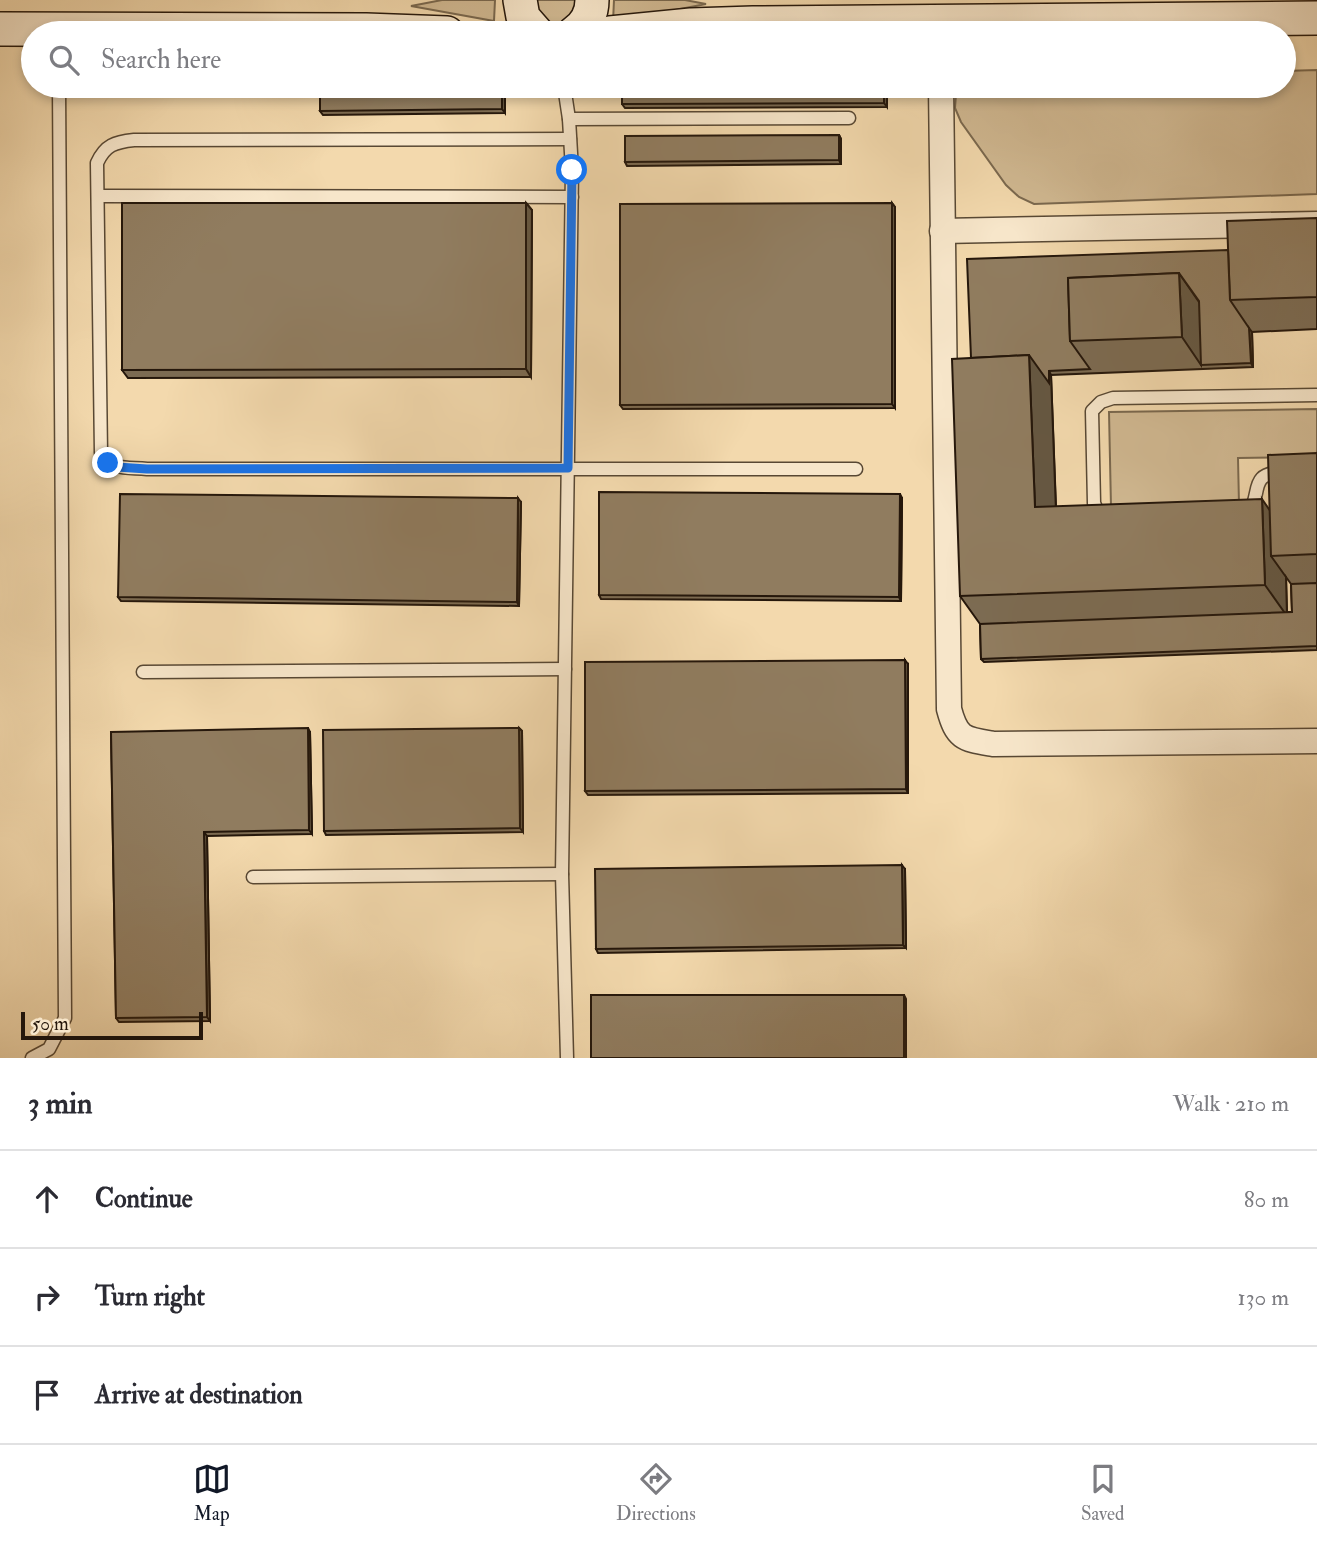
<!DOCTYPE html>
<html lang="en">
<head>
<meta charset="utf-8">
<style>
  :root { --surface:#fff; --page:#f7f7f7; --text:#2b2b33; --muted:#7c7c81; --line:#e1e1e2; --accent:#111827 }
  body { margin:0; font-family:"IM FELL Double Pica",serif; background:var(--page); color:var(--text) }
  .scale { position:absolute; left:21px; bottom:18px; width:182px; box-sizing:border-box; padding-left:7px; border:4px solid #25170b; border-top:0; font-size:19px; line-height:24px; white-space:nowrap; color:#25170b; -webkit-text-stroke:5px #f7e6ca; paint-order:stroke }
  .stop { position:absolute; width:21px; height:21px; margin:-16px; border:5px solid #1a73e8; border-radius:50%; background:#fff }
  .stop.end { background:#1a73e8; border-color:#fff; box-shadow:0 2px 7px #0008 }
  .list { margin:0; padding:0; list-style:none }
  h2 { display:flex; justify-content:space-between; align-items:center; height:91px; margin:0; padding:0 28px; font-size:30px }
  h2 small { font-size:23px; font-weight:400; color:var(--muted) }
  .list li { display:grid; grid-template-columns:46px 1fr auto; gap:21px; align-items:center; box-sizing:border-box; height:98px; padding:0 28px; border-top:2px solid var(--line) }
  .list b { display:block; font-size:26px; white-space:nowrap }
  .list em { font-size:23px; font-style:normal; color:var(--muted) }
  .icon { flex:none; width:38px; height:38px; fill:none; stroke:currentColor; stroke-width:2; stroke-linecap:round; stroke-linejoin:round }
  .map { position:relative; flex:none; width:1317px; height:1058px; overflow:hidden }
  .search { position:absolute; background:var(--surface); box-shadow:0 4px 10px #0003; left:21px; right:21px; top:21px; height:77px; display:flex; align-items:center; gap:18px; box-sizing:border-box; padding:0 24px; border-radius:38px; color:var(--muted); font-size:26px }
  .sheet { height:385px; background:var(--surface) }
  nav { display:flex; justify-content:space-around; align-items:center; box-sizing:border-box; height:98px; border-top:2px solid var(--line); background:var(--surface); font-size:19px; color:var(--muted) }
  nav a { display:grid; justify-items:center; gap:4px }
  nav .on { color:var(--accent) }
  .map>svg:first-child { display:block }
</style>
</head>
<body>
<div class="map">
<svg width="1317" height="1058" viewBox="0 0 1317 1058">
  <rect width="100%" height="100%" fill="#f3d9ad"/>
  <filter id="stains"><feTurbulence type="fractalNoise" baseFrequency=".00286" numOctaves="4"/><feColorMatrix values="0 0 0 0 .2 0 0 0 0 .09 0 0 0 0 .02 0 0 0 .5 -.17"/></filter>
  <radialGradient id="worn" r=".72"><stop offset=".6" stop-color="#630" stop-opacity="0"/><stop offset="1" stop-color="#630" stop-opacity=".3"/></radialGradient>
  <g fill="#d0b891" stroke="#7a684e" stroke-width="2">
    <path d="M442,0H495L494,21L411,6Z"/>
    <path d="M536,0H579V9L564,25C547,25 536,18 536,0Z"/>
    <path d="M614,0H685L706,4L613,22Z"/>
    <path d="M1317,70V194L1034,204L1019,197L1006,185L961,122L955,108L956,94L966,86H1284V71Z"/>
    <path d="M1317,409V457L1238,458L1239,504L1111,507L1109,412Z"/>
  </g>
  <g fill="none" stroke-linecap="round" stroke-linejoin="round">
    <defs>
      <g id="service">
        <path d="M564,86L569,119L572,170L562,874L567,1058"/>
        <path d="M569,119L849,118"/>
        <path d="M570,139L134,140C115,142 105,145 97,163L101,453C113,471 126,467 147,469H856"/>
        <path d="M98,196L572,197"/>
        <path d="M1248,514C1263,494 1247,473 1283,472"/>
        <path d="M1103,518L1098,513L1094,503L1092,411L1101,402L1113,398L1317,395"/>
        <path d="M143,672L565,669"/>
        <path d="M253,877L562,874"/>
        <path d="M32,1058L49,1049L65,1018L59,86"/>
      </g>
      <g id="minor">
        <path d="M941,86L949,709C957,739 964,739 993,744L1317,741"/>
        <path d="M942,231L1317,224"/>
      </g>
      <g id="secondary">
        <path d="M520,0L523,17L537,33"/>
        <path d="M0,29L366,30L447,33"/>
        <path d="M574,33C586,25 592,14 592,0"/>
        <path d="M610,33L691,25L753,23L1317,18"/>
      </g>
    </defs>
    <use href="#service" stroke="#584834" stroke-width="15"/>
    <use href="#minor" stroke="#584834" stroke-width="27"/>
    <use href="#secondary" stroke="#25170b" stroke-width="36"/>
    <use href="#service" stroke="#f7e6ca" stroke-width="12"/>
    <use href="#minor" stroke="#f7e6ca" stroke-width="24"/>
    <use href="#secondary" stroke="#f7e6ca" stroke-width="33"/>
  </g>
  <g fill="#7c6b52" stroke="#25170b" stroke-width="2" fill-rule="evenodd">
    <path d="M622,86H887V107L625,108L622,104Z"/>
    <path d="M505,90V113L323,115L320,111Z"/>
    <path d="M839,135L841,139V164L627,166L625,162Z"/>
    <path d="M526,203L532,210L531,377L128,378L122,370Z"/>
    <path d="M892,203L895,207V408L623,409L620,405Z"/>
    <path d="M1317,218V329L1252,332L1253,367L1051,375L1056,507L1269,509L1317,453V650L984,662L981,659L980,624L960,596L971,358L1228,250ZM1286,577L1291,584L1292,612H1287Z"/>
    <path d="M902,498L901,601L601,599L599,595Z"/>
    <path d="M521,502L519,606L121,601L118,597Z"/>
    <path d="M908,664V793L588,795L585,791Z"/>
    <path d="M519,728L522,731L523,832L326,835L324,831Z"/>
    <path d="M111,732H310L312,834L207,836L210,1021L119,1022L116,1018Z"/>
    <path d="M905,869L906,948L598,953L596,949Z"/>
  </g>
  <g fill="#655742" stroke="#25170b" stroke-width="2">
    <path d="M502,86L505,90V113L502,109Z"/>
    <path d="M884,86H887V107L884,103Z"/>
    <path d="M839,135L841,139V164L839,160Z"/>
    <path d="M526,203L532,210L531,377L526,369Z"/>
    <path d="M892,203L895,207V408L892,404Z"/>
    <path d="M1179,273L1201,305V365L1182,337Z"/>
    <path d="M1249,328L1252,332L1253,367L1251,363Z"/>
    <path d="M1029,355L1049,371L1051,375L1057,539L1035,507Z"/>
    <path d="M900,494L902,498L901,601L899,597Z"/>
    <path d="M518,498L521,502L519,606L517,602Z"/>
    <path d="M1262,499L1284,531L1271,556L1286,577L1287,616L1265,585Z"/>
    <path d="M905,660L908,664V793L906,789Z"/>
    <path d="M308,728L310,732L312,834L309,830Z"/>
    <path d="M519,728L522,731L523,832L520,828Z"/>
    <path d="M204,832L207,836L210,1021L207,1017Z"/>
    <path d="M902,865L905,869L906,948L903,945Z"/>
    <path d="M904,995L906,999V1058H904Z"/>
  </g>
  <g fill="#907c5f" stroke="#25170b" stroke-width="2">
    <path d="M502,86V109L320,111V88Z"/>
    <path d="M622,86H884V103L622,104Z"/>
    <path d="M839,135V160L625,162V136Z"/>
    <path d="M122,203H526V369L122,370Z"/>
    <path d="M892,203V404L620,405V204Z"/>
    <path d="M1317,218V297L1230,300L1227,221Z"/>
    <path d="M1228,250L1230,300L1249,328L1251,363L1201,365L1199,301L1179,273L1068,278L1070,341L1090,369L1049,371V383L1029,355L971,358L967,259Z"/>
    <path d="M1179,273L1182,337L1070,341L1068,278Z"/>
    <path d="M1029,355L1035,507L1262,499L1265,585L960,596L952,359Z"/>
    <path d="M1317,453V554L1271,556L1268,455Z"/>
    <path d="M599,492L900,494L899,597L599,595Z"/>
    <path d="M120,494L518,498L517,602L118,597Z"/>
    <path d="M1317,583V646L981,659L980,624L1292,612L1291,584Z"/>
    <path d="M905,660L906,789L585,791V662Z"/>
    <path d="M308,728L309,830L204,832L207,1017L116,1018L111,732Z"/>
    <path d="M519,728L520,828L324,831L323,730Z"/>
    <path d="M902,865L903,945L596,949L595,869Z"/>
    <rect x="591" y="995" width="313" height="63"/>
  </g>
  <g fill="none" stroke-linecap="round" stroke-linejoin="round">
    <path stroke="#1a73e8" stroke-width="9" d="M108,463L117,467L147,469L568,468L572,170"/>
  </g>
  <rect width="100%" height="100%" filter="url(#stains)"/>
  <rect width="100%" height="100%" fill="url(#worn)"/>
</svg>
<div class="scale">50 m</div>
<div class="stop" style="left:572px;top:170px"></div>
<div class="stop end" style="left:108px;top:463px"></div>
<div class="search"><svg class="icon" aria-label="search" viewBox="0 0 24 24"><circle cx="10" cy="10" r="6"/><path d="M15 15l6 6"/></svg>Search here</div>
</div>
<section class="sheet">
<h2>3 min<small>Walk · 210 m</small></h2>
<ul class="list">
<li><svg class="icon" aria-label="ahead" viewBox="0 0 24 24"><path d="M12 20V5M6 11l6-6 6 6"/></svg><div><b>Continue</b></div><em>80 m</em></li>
<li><svg class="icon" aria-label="right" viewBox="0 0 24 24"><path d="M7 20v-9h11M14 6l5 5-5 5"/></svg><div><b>Turn right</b></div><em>130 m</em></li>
<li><svg class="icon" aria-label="arrive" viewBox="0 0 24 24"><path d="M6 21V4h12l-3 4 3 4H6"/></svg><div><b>Arrive at destination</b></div></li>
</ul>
</section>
<nav>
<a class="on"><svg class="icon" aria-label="map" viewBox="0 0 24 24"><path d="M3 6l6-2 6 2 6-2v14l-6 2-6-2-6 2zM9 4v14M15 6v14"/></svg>Map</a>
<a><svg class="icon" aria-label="directions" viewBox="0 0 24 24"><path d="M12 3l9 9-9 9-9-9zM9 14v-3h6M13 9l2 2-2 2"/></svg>Directions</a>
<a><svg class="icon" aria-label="saved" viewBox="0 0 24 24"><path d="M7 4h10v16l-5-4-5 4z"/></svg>Saved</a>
</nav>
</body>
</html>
